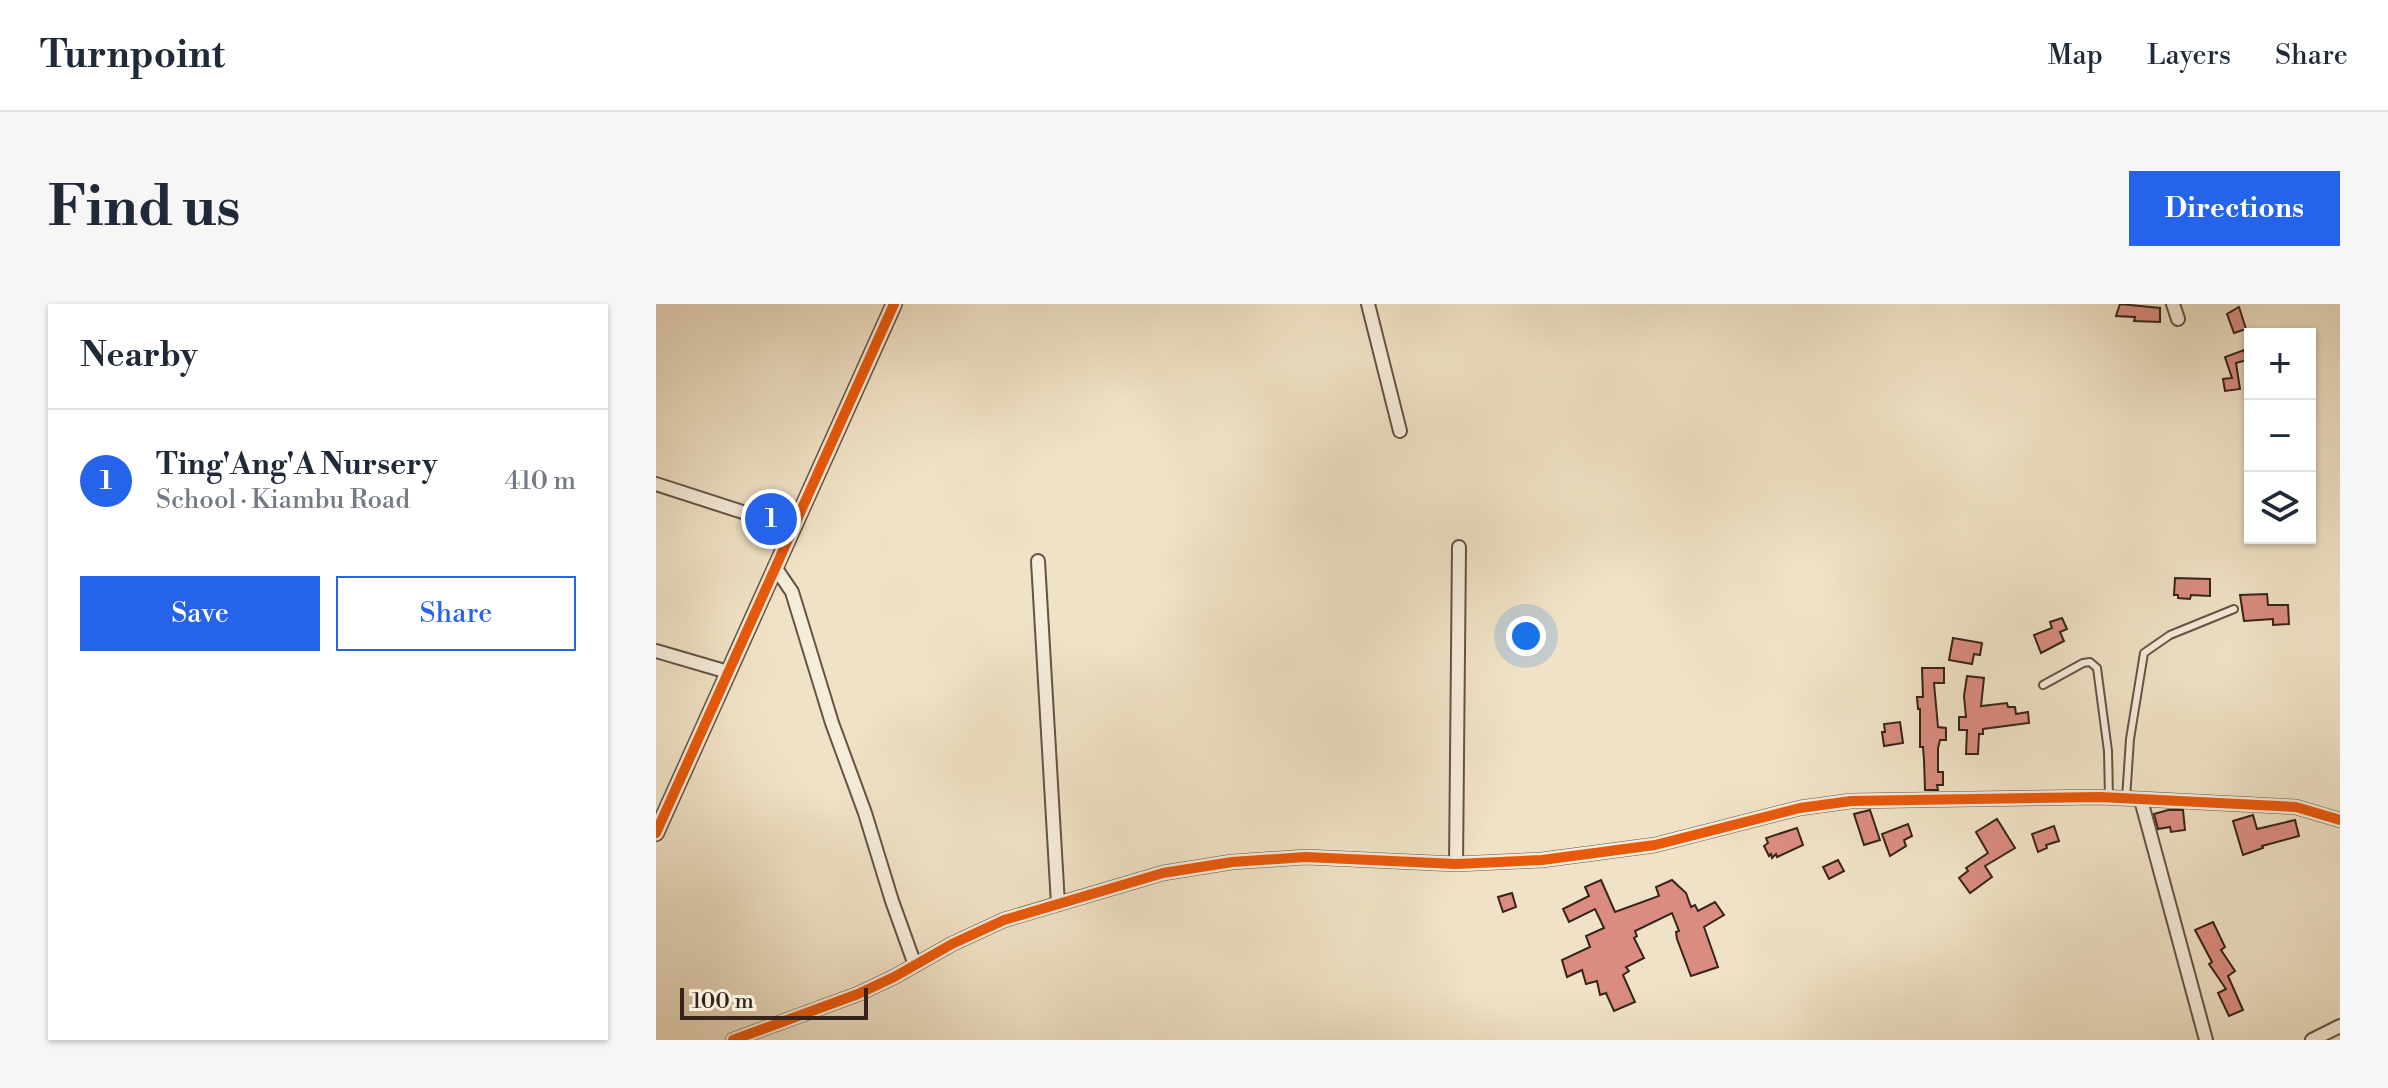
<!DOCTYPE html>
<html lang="en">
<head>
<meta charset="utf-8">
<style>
  :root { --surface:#fff; --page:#f6f6f7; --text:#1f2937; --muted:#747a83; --line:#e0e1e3; --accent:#2563eb }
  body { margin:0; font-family:"Libre Bodoni",serif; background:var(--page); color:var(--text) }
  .controls { position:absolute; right:24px; top:24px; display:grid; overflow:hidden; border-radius:0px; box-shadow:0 2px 6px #0004 }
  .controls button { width:72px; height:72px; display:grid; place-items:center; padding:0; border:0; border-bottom:2px solid var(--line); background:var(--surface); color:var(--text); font:40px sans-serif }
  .scale { position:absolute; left:24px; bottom:20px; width:188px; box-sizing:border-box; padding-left:8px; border:4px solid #372319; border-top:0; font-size:22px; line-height:28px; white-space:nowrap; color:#372319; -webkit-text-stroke:6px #f5ecda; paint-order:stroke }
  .you { position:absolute; left:870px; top:332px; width:28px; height:28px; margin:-20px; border:6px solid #fff; border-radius:50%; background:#1a73e8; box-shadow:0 0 0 12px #1a73e833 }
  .badge { display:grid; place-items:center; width:52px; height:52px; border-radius:50%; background:var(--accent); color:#fff; font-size:26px; font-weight:700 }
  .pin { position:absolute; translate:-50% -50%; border:4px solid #fff; box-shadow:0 2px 8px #0006 }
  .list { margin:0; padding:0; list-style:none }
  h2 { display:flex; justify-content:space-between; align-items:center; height:104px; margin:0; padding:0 32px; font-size:34px }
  h2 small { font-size:26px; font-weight:400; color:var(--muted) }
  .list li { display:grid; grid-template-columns:52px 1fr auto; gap:24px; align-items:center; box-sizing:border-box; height:144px; padding:0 32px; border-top:2px solid var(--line) }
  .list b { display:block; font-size:30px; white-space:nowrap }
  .list p { margin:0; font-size:26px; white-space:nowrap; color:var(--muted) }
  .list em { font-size:26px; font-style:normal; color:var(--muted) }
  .actions { display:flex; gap:16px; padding:24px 32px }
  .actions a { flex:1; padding:18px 0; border:2px solid var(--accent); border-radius:0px; text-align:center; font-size:28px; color:var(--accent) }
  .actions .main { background:var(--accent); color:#fff }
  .icon { flex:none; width:44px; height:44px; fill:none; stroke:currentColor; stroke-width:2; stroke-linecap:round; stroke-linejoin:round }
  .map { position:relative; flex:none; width:1684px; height:736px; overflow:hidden; border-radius:0px }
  header { display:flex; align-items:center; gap:48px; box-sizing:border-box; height:112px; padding:0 40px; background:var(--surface); border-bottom:2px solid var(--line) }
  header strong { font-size:38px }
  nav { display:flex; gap:44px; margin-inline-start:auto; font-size:28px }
  .intro { display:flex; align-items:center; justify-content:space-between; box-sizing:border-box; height:192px; padding:0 48px }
  h1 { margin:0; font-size:56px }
  .button { padding:20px 36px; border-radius:0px; background:var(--accent); color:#fff; font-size:28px; font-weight:700 }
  main { display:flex; gap:48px; padding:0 48px }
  aside { flex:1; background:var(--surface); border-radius:0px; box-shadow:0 2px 6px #0004 }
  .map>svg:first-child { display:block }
</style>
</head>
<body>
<header>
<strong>Turnpoint</strong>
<nav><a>Map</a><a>Layers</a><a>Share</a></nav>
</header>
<div class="intro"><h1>Find us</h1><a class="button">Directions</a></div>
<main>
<aside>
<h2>Nearby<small></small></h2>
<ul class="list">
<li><span class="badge">1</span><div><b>Ting'Ang'A Nursery</b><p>School · Kiambu Road</p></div><em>410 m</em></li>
</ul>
<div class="actions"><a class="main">Save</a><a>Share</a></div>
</aside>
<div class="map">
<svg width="1684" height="736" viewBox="0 0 1684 736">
  <rect width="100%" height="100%" fill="#f0e2c6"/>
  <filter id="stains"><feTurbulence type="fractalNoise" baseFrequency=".0025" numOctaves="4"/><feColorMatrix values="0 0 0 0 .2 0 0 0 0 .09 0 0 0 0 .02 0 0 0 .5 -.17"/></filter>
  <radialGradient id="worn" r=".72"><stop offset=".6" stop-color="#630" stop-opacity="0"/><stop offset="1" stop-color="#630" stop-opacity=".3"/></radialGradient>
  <g fill="#da8c80" stroke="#372319" stroke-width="2">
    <path d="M1464,0L1504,4V18L1478,17L1479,13L1460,12Z"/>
    <path d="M1583,3L1590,25L1578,29L1571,10Z"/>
    <path d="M1588,46L1591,56L1580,59L1584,85L1569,87L1567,75L1576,74L1569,53Z"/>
    <path d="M1519,274L1554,275V292L1535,291L1534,295L1522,294V291H1518Z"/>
    <path d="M1611,290L1612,301H1632L1633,320L1617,321V315L1588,317L1584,291Z"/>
    <path d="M1406,314L1411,325L1404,328L1408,337L1385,349L1378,331L1396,324L1394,318Z"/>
    <path d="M1297,334L1326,339L1324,351L1318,350L1316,360L1293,356Z"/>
    <path d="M1266,364H1288V379H1278L1282,423L1290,424V436H1284L1282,444V468H1287V481H1281L1282,486H1269L1268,456L1267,443H1264V405H1262L1261,393H1267Z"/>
    <path d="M1311,372L1328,374L1325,402L1351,399L1352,403H1359L1360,410L1372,408L1373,419L1327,425V430H1323L1322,450H1310L1311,426H1303V413H1310L1308,392Z"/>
    <path d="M1244,418L1247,439L1228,442L1226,428H1229L1228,420Z"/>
    <path d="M1214,506L1224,536L1208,541L1198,510Z"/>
    <path d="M1512,506H1527L1529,526L1515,528L1514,523L1502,525L1498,510Z"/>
    <path d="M1597,511L1601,525L1639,516L1643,532L1606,542L1607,544L1587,551L1577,517Z"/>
    <path d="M1341,515L1359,544L1329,562L1336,573L1314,589L1303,574L1312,567L1310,564L1332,549L1320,528Z"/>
    <path d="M1252,520L1256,532L1248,536L1250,542L1234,552L1226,530Z"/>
    <path d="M1398,522L1403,537L1390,541L1391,544L1382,548L1376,530Z"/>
    <path d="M1141,524L1147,541L1121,553L1120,550L1116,554L1115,550L1113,552L1108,542L1112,539L1110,534Z"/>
    <path d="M1182,556L1188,567L1173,575L1167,563Z"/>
    <path d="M945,576L959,608L1003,592L1000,583L1016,576L1030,589L1035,603L1039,601L1042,607L1059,598L1068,611L1048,623L1062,663L1035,672L1021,635L1020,628L1023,627L1016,609L979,627L981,632L978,634L988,654L970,663L973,667L967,671L979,698L958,707L950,689L944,691L941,677L930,680L926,666L911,673L906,656L934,643L930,632L948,624L939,605L913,618L907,605L933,592L929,583Z"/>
    <path d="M856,589L860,603L847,608L842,593Z"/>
    <path d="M1557,618L1569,643L1565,646L1579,667L1572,672L1587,706L1573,712L1562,689L1570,685L1553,660L1556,658L1539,626Z"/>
  </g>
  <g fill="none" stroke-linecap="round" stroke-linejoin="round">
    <defs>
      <g id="service">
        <path d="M1387,381L1427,359L1434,358L1441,364L1452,447L1453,493"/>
        <path d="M1470,495L1474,435L1488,349L1514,331L1578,305"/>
      </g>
      <g id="minor">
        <path d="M712,0L744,127"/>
        <path d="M1517,0L1522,15"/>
        <path d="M0,180L136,224"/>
        <path d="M382,257L402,600"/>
        <path d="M119,263L136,288L176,419L209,509L236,597L259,661"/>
        <path d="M0,347L72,368"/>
        <path d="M1485,496L1550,736"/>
        <path d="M800,560L803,243"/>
        <path d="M77,736L202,690L238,673L296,640L348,616L507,569L576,558L650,553L800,560L886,556L999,541L1144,504L1195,497L1444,493L1640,503L1684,516"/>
        <path d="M1656,736L1684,722"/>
      </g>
      <path id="tertiary" d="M0,529L238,0"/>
    </defs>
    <use href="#service" stroke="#655344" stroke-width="10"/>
    <use href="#minor" stroke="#655344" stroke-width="16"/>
    <use href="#tertiary" stroke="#655344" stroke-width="18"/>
    <use href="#service" stroke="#f5ecda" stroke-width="6"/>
    <use href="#minor" stroke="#f5ecda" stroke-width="12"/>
    <use href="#tertiary" stroke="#f5ecda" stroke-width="14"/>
    <defs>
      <g id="cycleway">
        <path d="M0,529L238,0"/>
        <path d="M77,736L202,690L238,673L296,640L348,616L507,569L576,558L650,553L800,560L886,556L999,541L1144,504L1195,497L1444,493L1640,503L1684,516"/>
      </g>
    </defs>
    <use href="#cycleway" stroke="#f5ecda" stroke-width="15"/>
    <use href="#cycleway" stroke="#e8590c" stroke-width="10"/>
  </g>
  <rect width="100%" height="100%" filter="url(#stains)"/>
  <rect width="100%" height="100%" fill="url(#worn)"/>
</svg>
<div class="controls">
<button>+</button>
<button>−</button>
<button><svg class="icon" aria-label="layers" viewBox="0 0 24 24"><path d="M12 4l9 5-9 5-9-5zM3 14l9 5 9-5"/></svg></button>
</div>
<div class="scale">100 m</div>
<div class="you"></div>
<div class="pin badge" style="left:115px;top:215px">1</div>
</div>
</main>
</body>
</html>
